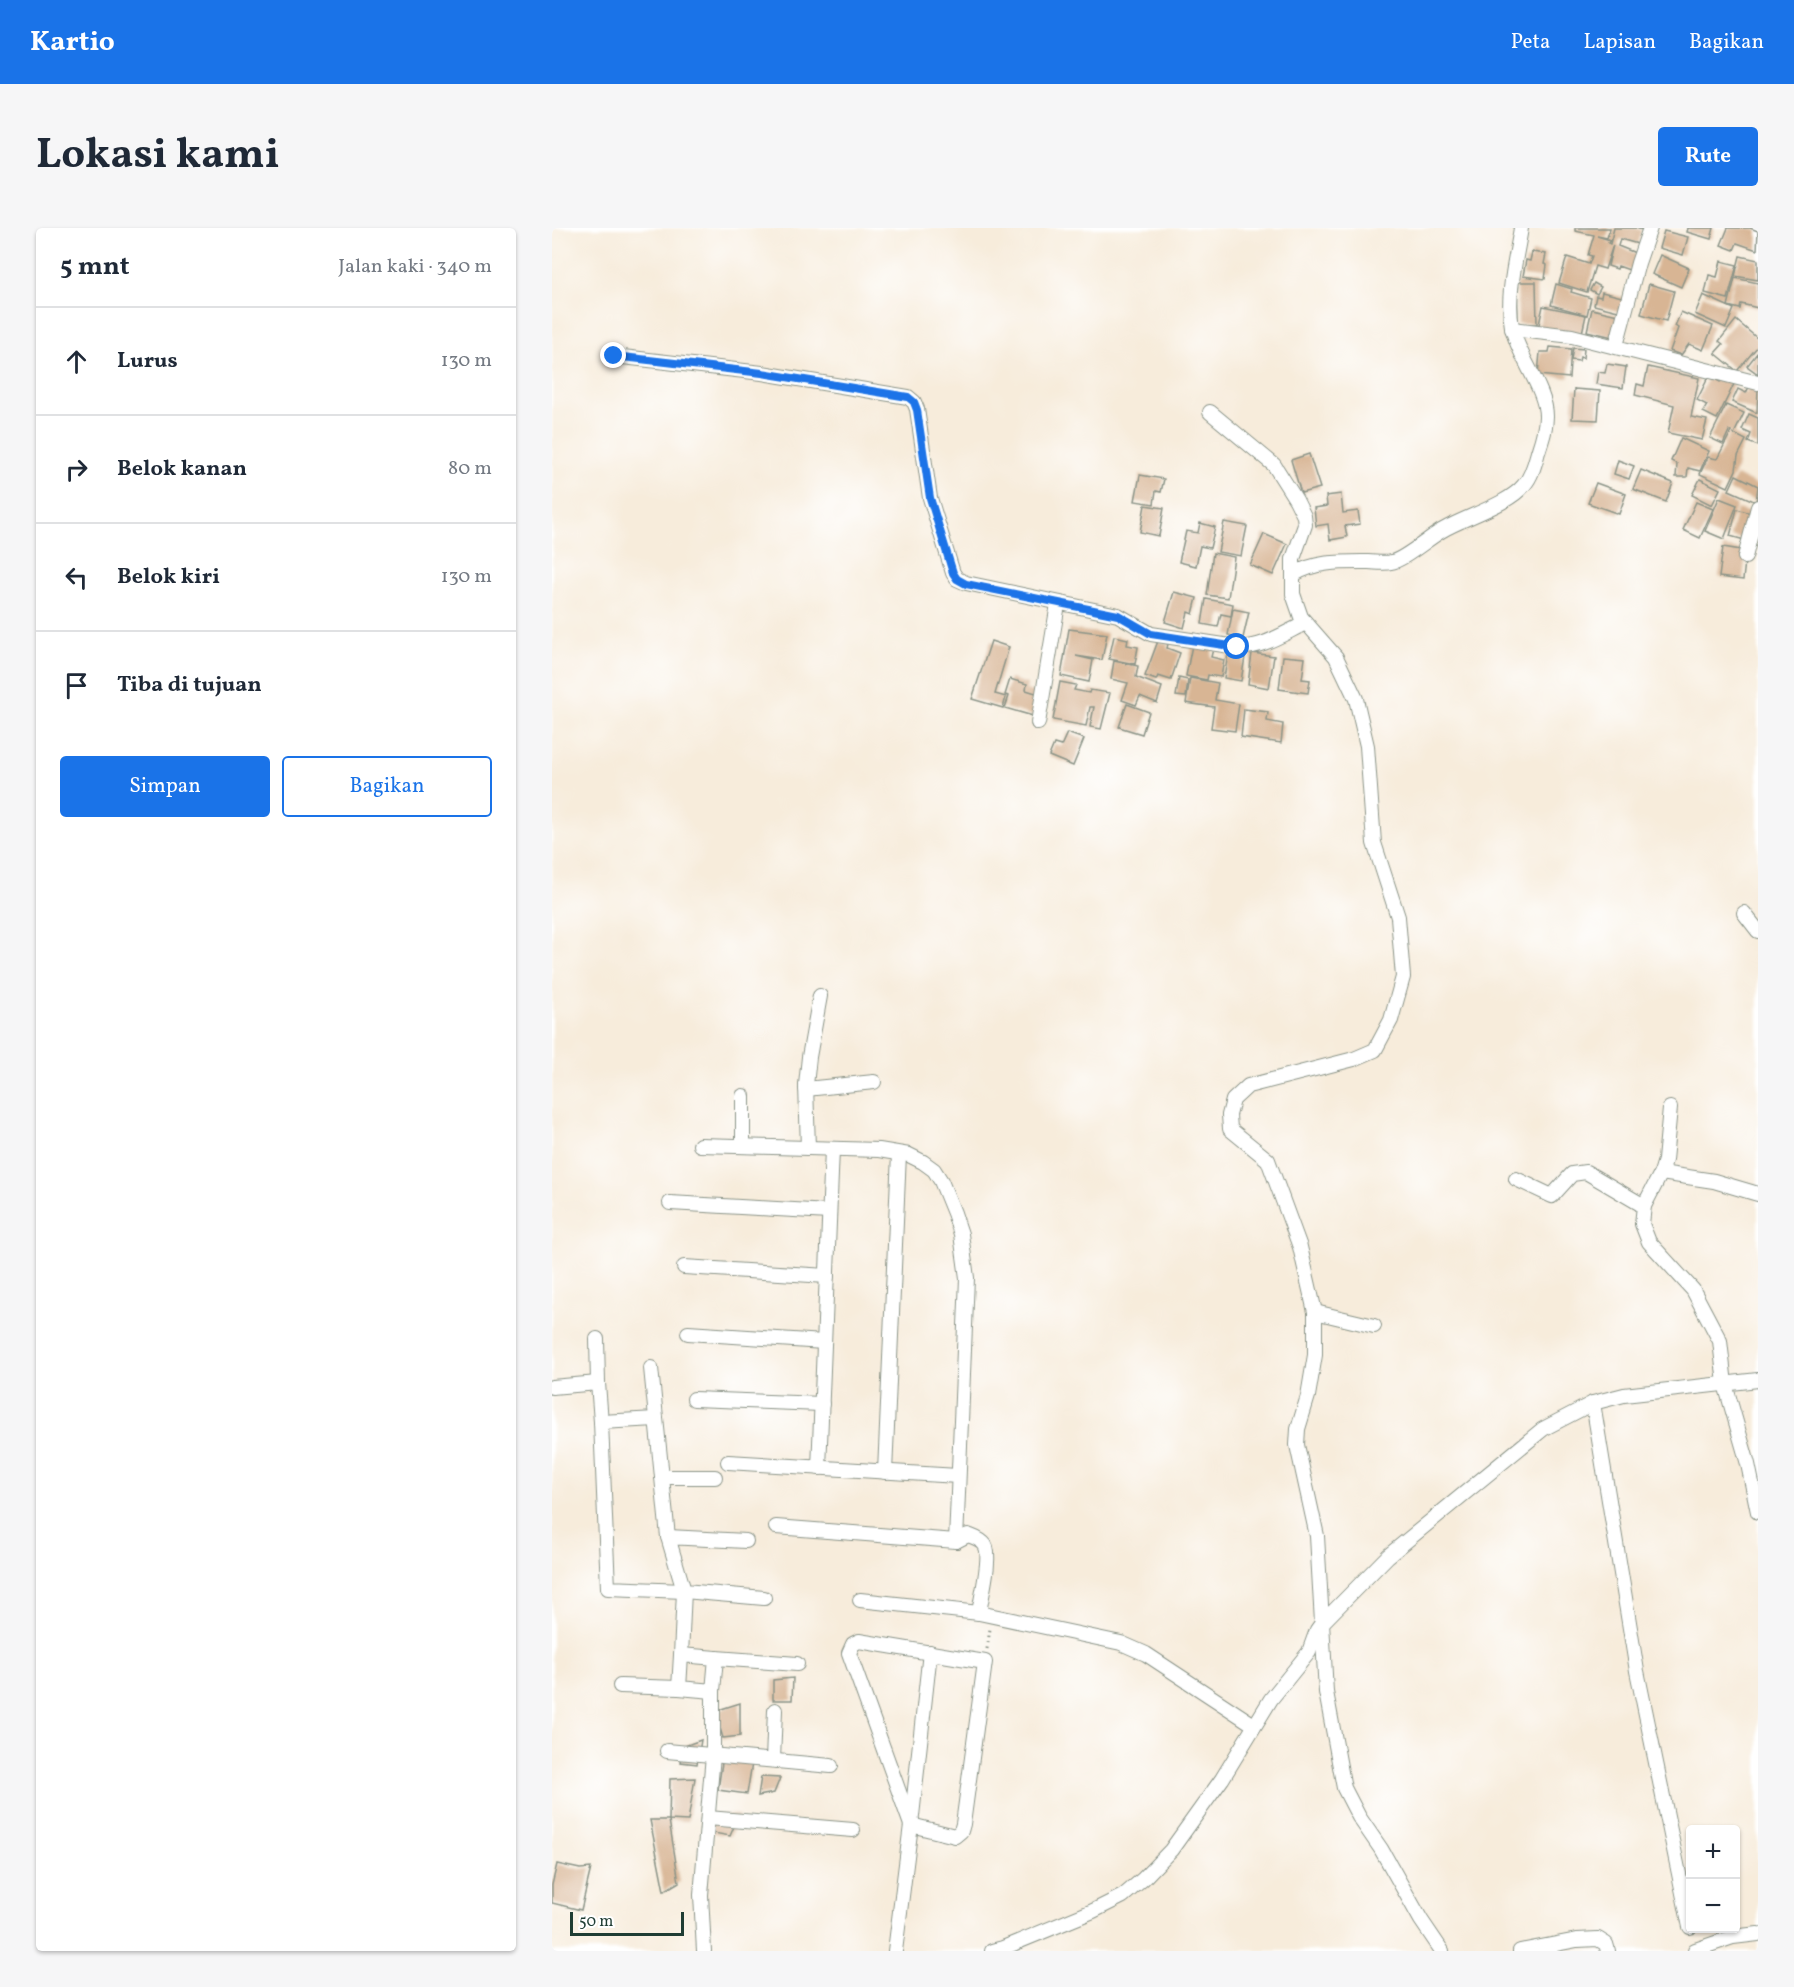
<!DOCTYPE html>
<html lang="id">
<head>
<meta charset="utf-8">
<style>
  :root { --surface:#fff; --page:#f6f6f7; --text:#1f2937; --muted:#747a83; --line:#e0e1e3; --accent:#1a73e8 }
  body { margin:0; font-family:Vollkorn,serif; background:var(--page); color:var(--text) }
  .controls { position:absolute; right:18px; bottom:18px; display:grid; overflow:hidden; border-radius:6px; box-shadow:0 2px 4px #0004 }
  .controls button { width:54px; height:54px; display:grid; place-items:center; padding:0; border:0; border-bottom:2px solid var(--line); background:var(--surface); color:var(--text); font:30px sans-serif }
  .scale { position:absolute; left:18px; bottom:15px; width:114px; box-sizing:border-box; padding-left:6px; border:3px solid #1f3d34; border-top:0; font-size:16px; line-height:21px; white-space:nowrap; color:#1f3d34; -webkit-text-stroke:4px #fff; paint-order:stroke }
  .stop { position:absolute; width:18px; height:18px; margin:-14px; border:4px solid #1a73e8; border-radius:50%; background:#fff }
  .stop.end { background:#1a73e8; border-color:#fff; box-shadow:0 2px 6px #0008 }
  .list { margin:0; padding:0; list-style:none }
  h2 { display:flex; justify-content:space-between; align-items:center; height:78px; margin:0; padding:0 24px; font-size:26px }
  h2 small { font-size:20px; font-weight:400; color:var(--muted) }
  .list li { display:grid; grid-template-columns:39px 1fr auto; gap:18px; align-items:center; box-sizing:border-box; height:108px; padding:0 24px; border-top:2px solid var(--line) }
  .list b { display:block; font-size:22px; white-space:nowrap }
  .list em { font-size:20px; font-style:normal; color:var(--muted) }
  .actions { display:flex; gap:12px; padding:18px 24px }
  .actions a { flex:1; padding:14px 0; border:2px solid var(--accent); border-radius:6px; text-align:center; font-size:21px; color:var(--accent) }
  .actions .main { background:var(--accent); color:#fff }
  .icon { flex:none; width:33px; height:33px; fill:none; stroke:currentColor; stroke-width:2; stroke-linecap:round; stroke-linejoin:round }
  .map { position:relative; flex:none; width:1206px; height:1723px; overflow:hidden; border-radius:6px }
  header { display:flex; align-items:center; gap:36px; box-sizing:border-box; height:84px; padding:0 30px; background:var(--accent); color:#fff }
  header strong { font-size:28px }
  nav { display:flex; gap:33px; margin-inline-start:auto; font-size:21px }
  .intro { display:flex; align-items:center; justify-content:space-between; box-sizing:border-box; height:144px; padding:0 36px }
  h1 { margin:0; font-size:42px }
  .button { padding:15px 27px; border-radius:6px; background:var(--accent); color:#fff; font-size:21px; font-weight:700 }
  main { display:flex; gap:36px; padding:0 36px }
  aside { flex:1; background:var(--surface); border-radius:6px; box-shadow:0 2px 4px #0004 }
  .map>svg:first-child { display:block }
</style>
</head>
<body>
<header>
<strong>Kartio</strong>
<nav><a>Peta</a><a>Lapisan</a><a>Bagikan</a></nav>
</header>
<div class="intro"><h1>Lokasi kami</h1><a class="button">Rute</a></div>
<main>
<aside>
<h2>5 mnt<small>Jalan kaki · 340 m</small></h2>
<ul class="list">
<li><svg class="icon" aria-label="ahead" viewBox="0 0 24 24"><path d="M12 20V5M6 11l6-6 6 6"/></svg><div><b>Lurus</b></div><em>130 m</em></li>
<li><svg class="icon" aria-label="right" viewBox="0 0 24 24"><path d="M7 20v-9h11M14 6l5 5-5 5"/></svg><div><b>Belok kanan</b></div><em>80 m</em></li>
<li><svg class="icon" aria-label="left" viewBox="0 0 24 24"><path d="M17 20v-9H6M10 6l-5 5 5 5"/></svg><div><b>Belok kiri</b></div><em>130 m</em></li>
<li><svg class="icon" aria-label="arrive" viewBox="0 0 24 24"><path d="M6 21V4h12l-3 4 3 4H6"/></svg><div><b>Tiba di tujuan</b></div></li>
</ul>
<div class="actions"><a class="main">Simpan</a><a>Bagikan</a></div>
</aside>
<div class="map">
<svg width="1206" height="1723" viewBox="0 0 1206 1723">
  <rect width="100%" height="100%" fill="#fff"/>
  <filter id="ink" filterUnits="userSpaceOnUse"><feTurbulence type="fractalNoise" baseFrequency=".0167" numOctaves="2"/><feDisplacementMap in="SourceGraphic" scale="12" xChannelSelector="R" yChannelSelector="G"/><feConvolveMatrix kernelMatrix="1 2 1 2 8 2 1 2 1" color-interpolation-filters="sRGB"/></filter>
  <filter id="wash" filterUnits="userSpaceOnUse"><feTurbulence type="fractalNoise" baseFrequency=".008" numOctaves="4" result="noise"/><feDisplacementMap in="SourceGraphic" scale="24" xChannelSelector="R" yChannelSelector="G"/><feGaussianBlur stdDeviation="1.35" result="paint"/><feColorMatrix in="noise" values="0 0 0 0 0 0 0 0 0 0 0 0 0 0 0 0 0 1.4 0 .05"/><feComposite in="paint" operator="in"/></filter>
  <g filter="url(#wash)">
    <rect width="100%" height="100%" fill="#f7ecdb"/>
    <g id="blocks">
      <g fill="#d8b594">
        <path d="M1023,0H1058L1055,10L1045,8L1058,12L1056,15L1058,16L1062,0H1084L1090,2L1086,16L1068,11L1066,18L1086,26L1080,43L1066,38L1065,41L1056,38L1061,17L1053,41L1043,38L1035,64L1007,55L1015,29L1037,36L1040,28L1036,27L1042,7L1023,3Z"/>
        <path d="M1136,0H1162L1159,11L1135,4Z"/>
        <path d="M1176,0H1198L1206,3L1205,22L1185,15L1182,22L1169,17Z"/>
        <path d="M1112,3L1136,9L1131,27L1107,20Z"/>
        <path d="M980,24L994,26L992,36L995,37L993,51L971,48L974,32L978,33Z"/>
        <path d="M1108,27L1137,40L1129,59L1100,46Z"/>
        <path d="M1188,28L1206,32V52L1183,48Z"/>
        <path d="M1169,33L1185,37L1176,71L1153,65L1157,47L1165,49Z"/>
        <path d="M1183,50L1206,55V80L1189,76L1188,81L1176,78Z"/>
        <path d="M965,54H984L985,96H966Z"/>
        <path d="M1042,55L1049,59L1045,66L1038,62Z"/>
        <path d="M1004,56L1020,61L1019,64L1039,70L1035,87L999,77Z"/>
        <path d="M1097,56L1122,63L1114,93L1089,86Z"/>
        <path d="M1050,64L1074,70L1070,84L1042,77L1044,68L1049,69Z"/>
        <path d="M1151,67L1182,81L1174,100L1143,86Z"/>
        <path d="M991,78L1034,87L1030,105L986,101Z"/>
        <path d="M1040,81L1066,87L1061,109L1035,103Z"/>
        <path d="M1129,84L1161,98L1151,122L1137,116L1129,127L1118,123L1126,100L1123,98Z"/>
        <path d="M1184,92L1206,111V118L1185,143L1163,125L1171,116L1167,113Z"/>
        <path d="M998,119L1019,121L1017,150L986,147L988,124H997Z"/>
        <path d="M1021,120L1032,121L1031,130L1028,129L1027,133L1019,132Z"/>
        <path d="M1206,124V146L1195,138Z"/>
        <path d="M1055,136L1074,139L1071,160L1044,156L1046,144L1053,145Z"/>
        <path d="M1096,139L1147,150L1139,189L1155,192L1150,212L1116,205L1122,177L1083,167L1085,156L1092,158Z"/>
        <path d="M1157,148L1168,154L1169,150L1182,156L1165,191L1151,184L1155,177L1145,172Z"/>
        <path d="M1198,157L1206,160L1205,185L1180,174L1186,161L1194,165Z"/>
        <path d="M1022,161L1048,163L1046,192L1020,191Z"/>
        <path d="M1174,177L1192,185L1182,206L1194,212L1186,228L1184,242L1176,259L1148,246L1156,229L1165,231L1179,204L1177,203L1171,216L1158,210Z"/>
        <path d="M1197,186L1206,190V218L1196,214L1199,206L1190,202Z"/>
        <path d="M1129,210L1157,223L1148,243L1136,240L1135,249H1124L1125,236L1119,233Z"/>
        <path d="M757,226L768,260L749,265L739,232Z"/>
        <path d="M1066,232L1082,238L1077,251L1062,246Z"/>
        <path d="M1089,242L1121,255L1114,274L1081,261Z"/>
        <path d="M588,247L612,251L609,264L604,263L602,276L583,273Z"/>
        <path d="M1184,247L1206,258L1204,274L1177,262Z"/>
        <path d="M1148,251L1168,261L1160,277L1140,267Z"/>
        <path d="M1044,255L1074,266L1067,286L1036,275Z"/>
        <path d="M789,266L791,285L806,283L808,296L793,298L795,309L778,312L776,296L764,298L762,280L775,278L774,268Z"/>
        <path d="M1167,270L1185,277L1172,311L1153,303Z"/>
        <path d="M1144,274L1161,281L1148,310L1131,302Z"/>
        <path d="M593,277L612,280L607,308L588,304Z"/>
        <path d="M1185,281L1199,285L1196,313L1178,308Z"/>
        <path d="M672,294L695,298L689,328L666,324Z"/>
        <path d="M648,295L663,299L658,320L648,318L644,338L627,334L634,303L646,305Z"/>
        <path d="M712,306L735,316L721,347L698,337Z"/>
        <path d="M1171,319L1189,322L1193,333L1191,352L1167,349Z"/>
        <path d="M661,325L682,329L676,370L655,367Z"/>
        <path d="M622,364L645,370L641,386L636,384L632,400L613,394Z"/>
        <path d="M654,371L681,376L679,388L669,386L666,399L650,396Z"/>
        <path d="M681,381L697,384L691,410L676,407Z"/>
        <path d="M517,401L555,406L550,432L524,428L541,432L537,454L509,448Z"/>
        <path d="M562,408L576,411L575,417L586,419L583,436L557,431Z"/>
        <path d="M439,413L457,419L443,466L454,469L451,480L420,471Z"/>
        <path d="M606,413L616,416L615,420L628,425L619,452L606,448L604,452L593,448Z"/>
        <path d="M640,417L661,421L659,429L672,432L669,449L656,447L655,452L634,448Z"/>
        <path d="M700,425L722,428L717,460L696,456Z"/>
        <path d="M676,426L693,429L689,453L672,450Z"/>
        <path d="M731,428L753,430L750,451L758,452L756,465L727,461Z"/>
        <path d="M562,433L586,438L584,449L610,459L605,475L588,468L584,477L570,472L576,455L559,451Z"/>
        <path d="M627,450L636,452L634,469L624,468Z"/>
        <path d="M638,450L666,455L663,472L687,476L683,503L659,500L662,479L634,475Z"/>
        <path d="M458,451L475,456L474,462L487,466L481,488L453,480L457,468L453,467Z"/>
        <path d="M508,454L524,457L522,462L537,465L538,462L558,465L549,501L538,499L542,479H538L534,498L501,492Z"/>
        <path d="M575,476L597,484L590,506L567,499Z"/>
        <path d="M692,481L716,484L715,493L731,496L729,515L689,509Z"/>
        <path d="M515,505L532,511L521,538L497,528L502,516L509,518Z"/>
        <path d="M241,1450L240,1472H221V1452Z"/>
        <path d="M188,1475V1508L171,1510L163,1483Z"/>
        <path d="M149,1512L145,1536L129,1534L132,1518Z"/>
        <path d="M201,1529L195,1566L166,1562L170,1535Z"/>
        <path d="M209,1549L228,1550L222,1565L206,1568Z"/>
        <path d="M143,1550L136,1593L117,1592L118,1551Z"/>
        <path d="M159,1586L187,1587L178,1608L156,1604Z"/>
        <path d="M98,1592H117L127,1654L112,1663Z"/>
        <path d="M5,1636L28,1641L39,1640L29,1682L0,1675V1657Z"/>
      </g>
    </g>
  </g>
  <g filter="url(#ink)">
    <use href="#blocks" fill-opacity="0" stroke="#8b9488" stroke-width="1.5"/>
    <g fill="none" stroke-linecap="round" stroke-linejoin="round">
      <defs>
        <g id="street">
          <path d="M960,101L1020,108L1206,155"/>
          <path d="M1064,118L1086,35L1098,0"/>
          <path d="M62,128L210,145L356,169L362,174L365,181L378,270L401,345L405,351L414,355L566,387L599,406L685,419C710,421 732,405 754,395"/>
          <path d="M658,184L722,237L744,272L752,288L753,297L741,331V347"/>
          <path d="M1193,329L1206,279"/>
          <path d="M486,495L506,376"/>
          <path d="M1192,685L1206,703"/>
          <path d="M254,861L322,854"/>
          <path d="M1118,880L1113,932L1109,945L1092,978L1090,996L1097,1014L1141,1062L1168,1113L1173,1156L1196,1236L1206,1284"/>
          <path d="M148,917L327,922L357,927L371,934L382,942L389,953L402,985L409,1006L415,1050L404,1313"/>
          <path d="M191,918V868"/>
          <path d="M256,920L254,857L257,829L268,768"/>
          <path d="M1109,945L1162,953L1206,966"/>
          <path d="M964,951L1000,968L1020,946L1034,944L1092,978"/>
          <path d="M118,975L277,984"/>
          <path d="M132,1039L275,1048"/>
          <path d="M763,1084L822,1098"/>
          <path d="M136,1105L272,1114"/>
          <path d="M45,1111L46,1155"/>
          <path d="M99,1140L116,1309"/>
          <path d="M0,1159L46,1155L49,1194"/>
          <path d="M142,1171L270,1176"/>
          <path d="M1041,1175L1085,1443L1138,1699"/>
          <path d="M104,1191L49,1194L56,1360L132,1363L129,1427"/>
          <path d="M176,1234L406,1248"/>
          <path d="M267,1240L280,921"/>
          <path d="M333,1244L347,926"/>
          <path d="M110,1249H163"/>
          <path d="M224,1299L404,1313L416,1307C421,1309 429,1311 433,1317C440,1328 429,1370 427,1385"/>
          <path d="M194,1313L116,1309L132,1363L212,1370"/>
          <path d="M308,1372L427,1385L569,1415L594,1426L702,1497"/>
          <path d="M307,1413L433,1434L411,1596L409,1603L403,1608L359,1597L297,1425L301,1416Z"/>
          <path d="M164,1430L245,1436"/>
          <path d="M68,1458L127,1460"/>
          <path d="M115,1523L279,1538"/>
          <path d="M221,1532L223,1482"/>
          <path d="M156,1590L301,1602"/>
          <path d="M1143,1722L1181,1709L1206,1706"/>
          <path d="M152,1723L149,1667L161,1527V1463L164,1430L129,1427L127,1460L161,1463"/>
          <path d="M343,1723L359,1597L378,1424"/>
          <path d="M440,1723L451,1720L541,1683L571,1668L591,1651L619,1622L670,1551L719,1471L757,1424L765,1402L770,1395L836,1328L991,1201L1041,1175L1072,1167L1206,1152"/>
          <path d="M890,1723L869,1692L829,1621L807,1589L792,1560L774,1464L765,1308L745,1217L746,1201L756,1168L763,1127V1084L748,1019L716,932L678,901L677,887L681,872L696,858L802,831L823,822L839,792L851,749L846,689L822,615L815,518L804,471L784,429L749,389L741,366V347C762,333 791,334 816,334C823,334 832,336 839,334C850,333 877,310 889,303C912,289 956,277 972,257C980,248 983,235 986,224C990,212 994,201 994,188C994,161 966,129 960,99C954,67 964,32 969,0"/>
          <path d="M968,1723L1025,1712L1046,1711L1054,1716L1056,1723"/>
        </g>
      </defs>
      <use href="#street" stroke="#8b9488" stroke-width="16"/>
      <path stroke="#8b9488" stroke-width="3" stroke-dasharray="1.5 4.5" stroke-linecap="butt" d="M435,1421L438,1401"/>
      <use href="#street" stroke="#fff" stroke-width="14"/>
    </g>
  </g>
  <g fill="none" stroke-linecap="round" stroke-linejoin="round" filter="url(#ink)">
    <path stroke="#1a73e8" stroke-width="8" d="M62,128L210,145L356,169L362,174L365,182L378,270L401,345L405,351L414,356L566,387L599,406L685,419"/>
  </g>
</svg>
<div class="controls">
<button>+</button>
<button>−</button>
</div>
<div class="scale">50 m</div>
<div class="stop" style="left:685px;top:419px"></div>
<div class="stop end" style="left:62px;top:128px"></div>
</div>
</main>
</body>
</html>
